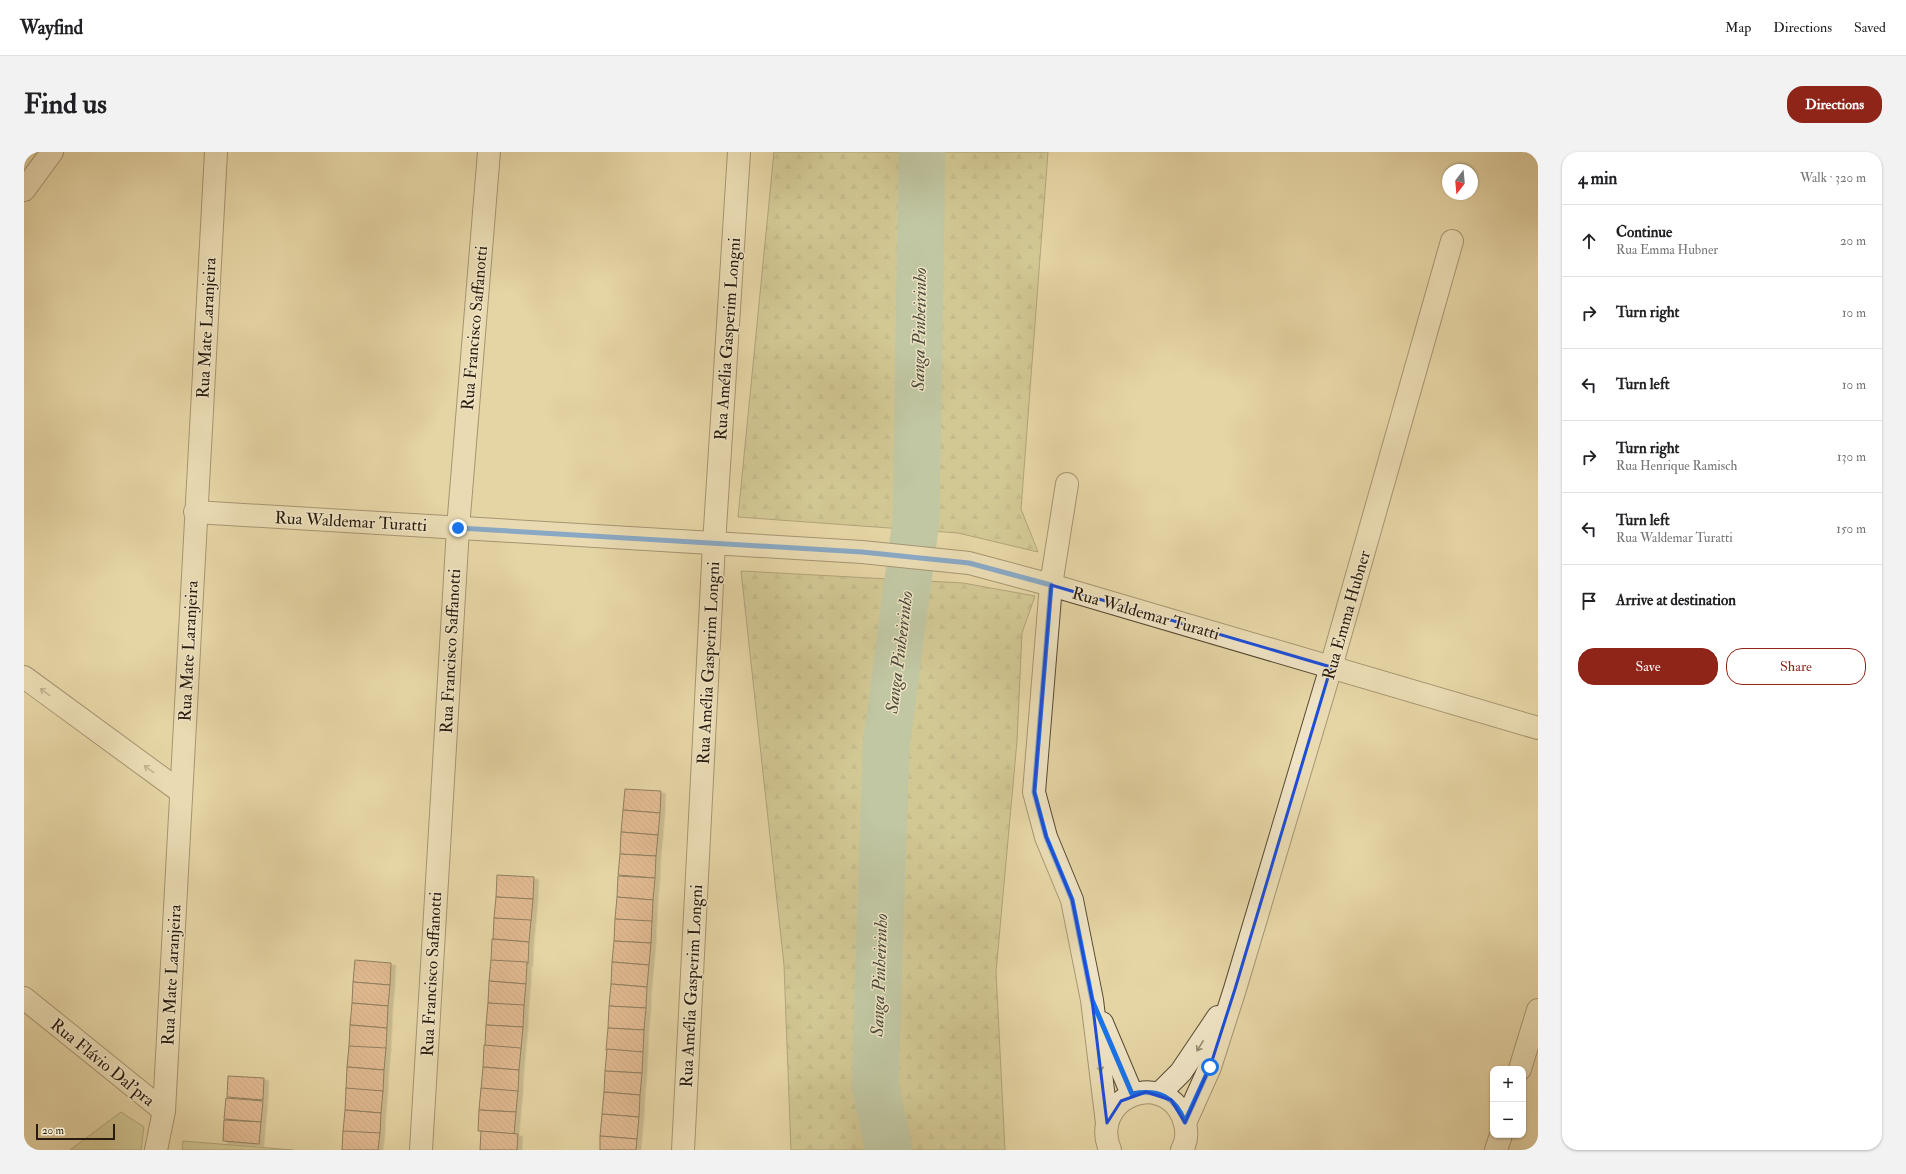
<!DOCTYPE html>
<html lang="en">
<head>
<meta charset="utf-8">
<style>
  :root { --surface:#fff; --page:#f2f2f2; --text:#202124; --muted:#757577; --line:#e0e0e0; --accent:#8f2418 }
  body { margin:0; font-family:"IM FELL Double Pica",serif; background:var(--page); color:var(--text) }
  .controls { position:absolute; right:12px; bottom:12px; display:grid; overflow:hidden; border-radius:8px; box-shadow:0 1px 3px #0004 }
  .controls button { width:36px; height:36px; display:grid; place-items:center; padding:0; border:0; border-bottom:1px solid var(--line); background:var(--surface); color:var(--text); font:20px sans-serif }
  .compass { position:absolute; left:1418px; top:12px; width:36px; height:36px; border-radius:50%; background:var(--surface); box-shadow:0 1px 3px #0004; rotate:196deg }
  .scale { position:absolute; left:12px; bottom:10px; width:79px; box-sizing:border-box; padding-left:4px; border:2px solid #291b0d; border-top:0; font-size:11px; line-height:14px; white-space:nowrap; color:#291b0d; -webkit-text-stroke:3px #eee3c4; paint-order:stroke }
  .stop { position:absolute; width:12px; height:12px; margin:-9px; border:3px solid #1a73e8; border-radius:50%; background:#fff }
  .stop.end { background:#1a73e8; border-color:#fff; box-shadow:0 1px 4px #0008 }
  .list { margin:0; padding:0; list-style:none }
  h2 { display:flex; justify-content:space-between; align-items:center; height:52px; margin:0; padding:0 16px; font-size:17px }
  h2 small { font-size:13px; font-weight:400; color:var(--muted) }
  .list li { display:grid; grid-template-columns:26px 1fr auto; gap:12px; align-items:center; box-sizing:border-box; height:72px; padding:0 16px; border-top:1px solid var(--line) }
  .list b { display:block; font-size:15px; white-space:nowrap }
  .list p { margin:0; font-size:13px; white-space:nowrap; color:var(--muted) }
  .list em { font-size:13px; font-style:normal; color:var(--muted) }
  .actions { display:flex; gap:8px; padding:12px 16px }
  .actions a { flex:1; padding:9px 0; border:1px solid var(--accent); border-radius:16px; text-align:center; font-size:14px; color:var(--accent) }
  .actions .main { background:var(--accent); color:#fff }
  .icon { flex:none; width:22px; height:22px; fill:none; stroke:currentColor; stroke-width:2; stroke-linecap:round; stroke-linejoin:round }
  .map { position:relative; flex:none; width:1514px; height:998px; overflow:hidden; border-radius:16px }
  header { display:flex; align-items:center; gap:24px; box-sizing:border-box; height:56px; padding:0 20px; background:var(--surface); border-bottom:1px solid var(--line) }
  header strong { font-size:19px }
  nav { display:flex; gap:22px; margin-inline-start:auto; font-size:14px }
  .intro { display:flex; align-items:center; justify-content:space-between; box-sizing:border-box; height:96px; padding:0 24px }
  h1 { margin:0; font-size:28px }
  .button { padding:10px 18px; border-radius:16px; background:var(--accent); color:#fff; font-size:14px; font-weight:700 }
  main { display:flex; gap:24px; padding:0 24px }
  aside { flex:1; background:var(--surface); border-radius:16px; box-shadow:0 1px 3px #0004 }
  .map>svg:first-child { display:block }
</style>
</head>
<body>
<header>
<strong>Wayfind</strong>
<nav><a>Map</a><a>Directions</a><a>Saved</a></nav>
</header>
<div class="intro"><h1>Find us</h1><a class="button">Directions</a></div>
<main>
<div class="map">
<svg width="1514" height="998" viewBox="0 0 1514 998">
  <defs>
    <pattern id="forest-firs" width="22" height="20" patternUnits="userSpaceOnUse"><rect width="22" height="20" fill="#bbbb81"/><path d="M5 1l3.5 6h-7zM16 11l3.5 6h-7z" fill="#a1a06e"/></pattern>
    <pattern id="building-back-hatch" width="6" height="6" patternUnits="userSpaceOnUse"><rect width="6" height="6" fill="#dc9c7d"/><path d="M-1 5l2 2M0 0l6 6M5-1l2 2" fill="none" stroke="#b27e65"/></pattern>
    <filter id="shadow"><feDropShadow dx="4.5" dy="2.5" stdDeviation="0" flood-color="#0004"/></filter>
  </defs>
  <rect width="100%" height="100%" fill="#e5d4a4"/>
  <filter id="stains"><feTurbulence type="fractalNoise" baseFrequency=".005" numOctaves="4"/><feColorMatrix values="0 0 0 0 .2 0 0 0 0 .09 0 0 0 0 .02 0 0 0 .5 -.17"/></filter>
  <radialGradient id="worn" r=".72"><stop offset=".6" stop-color="#630" stop-opacity="0"/><stop offset="1" stop-color="#630" stop-opacity=".3"/></radialGradient>
  <g fill="#bbbb81" stroke="#726b47">
    <path d="M97,960L120,975L117,998H46Z"/>
    <path d="M159,989L269,998H158Z"/>
  </g>
  <g fill="url(#forest-firs)" stroke="#726b47">
    <path d="M750,0H1024L997,357L1014,400L934,381L714,365Z"/>
    <path d="M717,419L939,431L1011,444L998,481L993,589L972,820L981,998H767L760,813Z"/>
  </g>
  <g fill="none" stroke-linecap="round" stroke-linejoin="round">
    <path stroke="#96b8a3" stroke-width="47" d="M865,998L851,933L862,595L892,368L898,0"/>
  </g>
  <g fill="url(#building-back-hatch)" stroke="#291b0d" filter="url(#shadow)">
    <path d="M601,637L637,639L636,661L599,658Z"/>
    <path d="M599,658L636,661L634,683L597,680Z"/>
    <path d="M597,680L634,683L632,704L596,702Z"/>
    <path d="M596,702L632,704L631,726L594,723Z"/>
    <path d="M473,723L510,725L509,747L472,745Z"/>
    <path d="M594,724L631,726L629,748L593,745Z"/>
    <path d="M472,745L509,747L507,769L470,766Z"/>
    <path d="M593,745L629,748L628,770L591,767Z"/>
    <path d="M470,766L507,768L505,790L469,787Z"/>
    <path d="M591,767L628,769L627,791L590,789Z"/>
    <path d="M468,787L505,790L504,812L467,809Z"/>
    <path d="M590,789L627,791L625,813L588,810Z"/>
    <path d="M331,808L367,811L366,833L329,830Z"/>
    <path d="M467,808L503,810L502,832L465,829Z"/>
    <path d="M588,810L625,813L623,835L587,832Z"/>
    <path d="M465,829L502,832L500,854L464,851Z"/>
    <path d="M329,830L366,833L364,854L328,851Z"/>
    <path d="M587,832L623,835L622,856L585,854Z"/>
    <path d="M328,851L364,854L363,876L326,873Z"/>
    <path d="M464,851L500,853L499,875L462,873Z"/>
    <path d="M585,854L622,856L620,878L584,876Z"/>
    <path d="M326,873L363,876L362,897L325,895Z"/>
    <path d="M462,873L499,875L497,897L461,894Z"/>
    <path d="M584,876L620,878L619,900L582,898Z"/>
    <path d="M460,893L497,896L495,918L459,915Z"/>
    <path d="M325,894L362,896L360,918L323,915Z"/>
    <path d="M583,897L619,900L618,921L581,919Z"/>
    <path d="M323,915L360,918L359,940L322,937Z"/>
    <path d="M459,915L495,918L494,940L457,937Z"/>
    <path d="M581,919L618,921L616,943L580,940Z"/>
    <path d="M204,924L240,926L239,948L203,945Z"/>
    <path d="M322,936L359,939L357,961L321,958Z"/>
    <path d="M457,936L494,939L492,960L455,958Z"/>
    <path d="M580,940L616,943L615,965L578,962Z"/>
    <path d="M202,946L239,949L237,970L200,967Z"/>
    <path d="M321,958L357,961L356,982L319,980Z"/>
    <path d="M455,958L492,960L490,982L454,979Z"/>
    <path d="M578,962L615,965L613,987L576,984Z"/>
    <path d="M200,968L237,970L235,992L199,989Z"/>
    <path d="M319,979L356,981L354,998H318Z"/>
    <path d="M457,979L494,982L493,998H456Z"/>
    <path d="M576,984L613,987L612,998H576Z"/>
  </g>
  <g fill="none" stroke-linecap="round" stroke-linejoin="round">
    <defs>
      <g id="minor">
        <path d="M0,38L28,0"/>
        <path d="M1043,332L1027,433L1010,640L1022,685L1048,748L1068,848L1083,971"/>
        <path d="M171,360L838,400L945,411L1027,433L1514,576"/>
        <path d="M0,525L157,640"/>
        <path d="M0,846L140,959"/>
        <path d="M1078,871L1108,942"/>
        <path d="M1496,917L1514,858"/>
        <path d="M1135,942L1157,920L1194,865"/>
        <path d="M1161,971L1186,915L1211,837L1307,515L1428,89"/>
        <path d="M132,998L140,959L192,0"/>
        <path d="M397,998L434,376L465,0"/>
        <path d="M659,998L690,392L715,0"/>
        <path d="M1086,998C1065,947 1138,916 1159,965C1163,976 1164,988 1158,998"/>
        <path d="M1472,998L1477,983"/>
      </g>
    </defs>
    <use href="#minor" stroke="#584933" stroke-width="24"/>
    <use href="#minor" stroke="#eee3c4" stroke-width="22"/>
  </g>
  <defs><path id="oneway-shaft" d="M-6 0H5M1.5-3L5.5 0L1.5 3" fill="none" stroke-width="1.6" stroke-linecap="round" stroke-linejoin="round"/></defs>
  <g stroke="#958972">
    <use href="#oneway-shaft" transform="translate(21 540) rotate(-144)"/>
    <use href="#oneway-shaft" transform="translate(125 617) rotate(-144)"/>
    <use href="#oneway-shaft" transform="translate(1176 894) rotate(122)"/>
    <use href="#oneway-shaft" transform="translate(1076 914) rotate(83)"/>
  </g>
  <g fill="none" stroke-linecap="round" stroke-linejoin="round">
    <path stroke="#1a73e8" stroke-width="5" d="M434,376L838,400L945,411L1027,433L1010,640L1022,685L1048,748L1068,848L1108,942C1135,937 1151,945 1161,970L1186,915"/>
  </g>
  <path d="M0 0H1514V998H0ZM1027,433L1307,515L1211,837L1186,915L1161,971L1147,948L1122,940L1097,949L1083,971L1068,848L1048,748L1022,685L1010,640Z" fill="#e5d4a4" fill-opacity=".55" fill-rule="evenodd"/>
  <path fill="none" stroke="#1d4ed8" stroke-width="3" stroke-linejoin="round" d="M1027,433L1307,515L1211,837L1186,915L1161,971L1147,948L1122,940L1097,949L1083,971L1068,848L1048,748L1022,685L1010,640Z"/>
  <g text-anchor="middle" stroke-width="3" stroke-linejoin="round" paint-order="stroke">
    <g font-size="17" fill="#291b0d" stroke="#eee3c4">
      <text transform="translate(182 176) rotate(-87)" y="6">Rua Mate Laranjeira</text>
      <text transform="translate(450 176) rotate(-85)" y="6">Rua Francisco Saffanotti</text>
      <text transform="translate(703 187) rotate(-86)" y="6">Rua Amélia Gasperim Longni</text>
      <text transform="translate(327 369) rotate(3)" y="6">Rua Waldemar Turatti</text>
      <text transform="translate(1122 461) rotate(16)" y="6">Rua Waldemar Turatti</text>
      <text transform="translate(1322 463) rotate(-74)" y="6">Rua Emma Hubner</text>
      <text transform="translate(164 499) rotate(-87)" y="6">Rua Mate Laranjeira</text>
      <text transform="translate(426 499) rotate(-87)" y="6">Rua Francisco Saffanotti</text>
      <text transform="translate(684 511) rotate(-87)" y="6">Rua Amélia Gasperim Longni</text>
      <text transform="translate(407 822) rotate(-87)" y="6">Rua Francisco Saffanotti</text>
      <text transform="translate(147 823) rotate(-87)" y="6">Rua Mate Laranjeira</text>
      <text transform="translate(667 834) rotate(-87)" y="6">Rua Amélia Gasperim Longni</text>
      <text transform="translate(79 910) rotate(39)" y="6">Rua Flávio Dal'pra</text>
    </g>
    <g font-size="18" font-style="italic" fill="#4a4a3a" stroke="#eee3c4">
      <text transform="translate(895 177) rotate(-89)" y="6">Sanga Pinheirinho</text>
      <text transform="translate(875 500) rotate(-83)" y="6">Sanga Pinheirinho</text>
      <text transform="translate(855 823) rotate(-88)" y="6">Sanga Pinheirinho</text>
    </g>
  </g>
  <rect width="100%" height="100%" filter="url(#stains)"/>
  <rect width="100%" height="100%" fill="url(#worn)"/>
</svg>
<div class="controls">
<button>+</button>
<button>−</button>
</div>
<svg class="compass" viewBox="-18 -18 36 36"><path d="M0-13l5 13h-10z" fill="#e53935"/><path d="M0 13l5-13h-10z" fill="#757577"/></svg>
<div class="scale">20 m</div>
<div class="stop" style="left:1186px;top:915px"></div>
<div class="stop end" style="left:434px;top:376px"></div>
</div>
<aside>
<h2>4 min<small>Walk · 320 m</small></h2>
<ul class="list">
<li><svg class="icon" aria-label="ahead" viewBox="0 0 24 24"><path d="M12 20V5M6 11l6-6 6 6"/></svg><div><b>Continue</b><p>Rua Emma Hubner</p></div><em>20 m</em></li>
<li><svg class="icon" aria-label="right" viewBox="0 0 24 24"><path d="M7 20v-9h11M14 6l5 5-5 5"/></svg><div><b>Turn right</b></div><em>10 m</em></li>
<li><svg class="icon" aria-label="left" viewBox="0 0 24 24"><path d="M17 20v-9H6M10 6l-5 5 5 5"/></svg><div><b>Turn left</b></div><em>10 m</em></li>
<li><svg class="icon" aria-label="right" viewBox="0 0 24 24"><path d="M7 20v-9h11M14 6l5 5-5 5"/></svg><div><b>Turn right</b><p>Rua Henrique Ramisch</p></div><em>130 m</em></li>
<li><svg class="icon" aria-label="left" viewBox="0 0 24 24"><path d="M17 20v-9H6M10 6l-5 5 5 5"/></svg><div><b>Turn left</b><p>Rua Waldemar Turatti</p></div><em>150 m</em></li>
<li><svg class="icon" aria-label="arrive" viewBox="0 0 24 24"><path d="M6 21V4h12l-3 4 3 4H6"/></svg><div><b>Arrive at destination</b></div></li>
</ul>
<div class="actions"><a class="main">Save</a><a>Share</a></div>
</aside>
</main>
</body>
</html>
